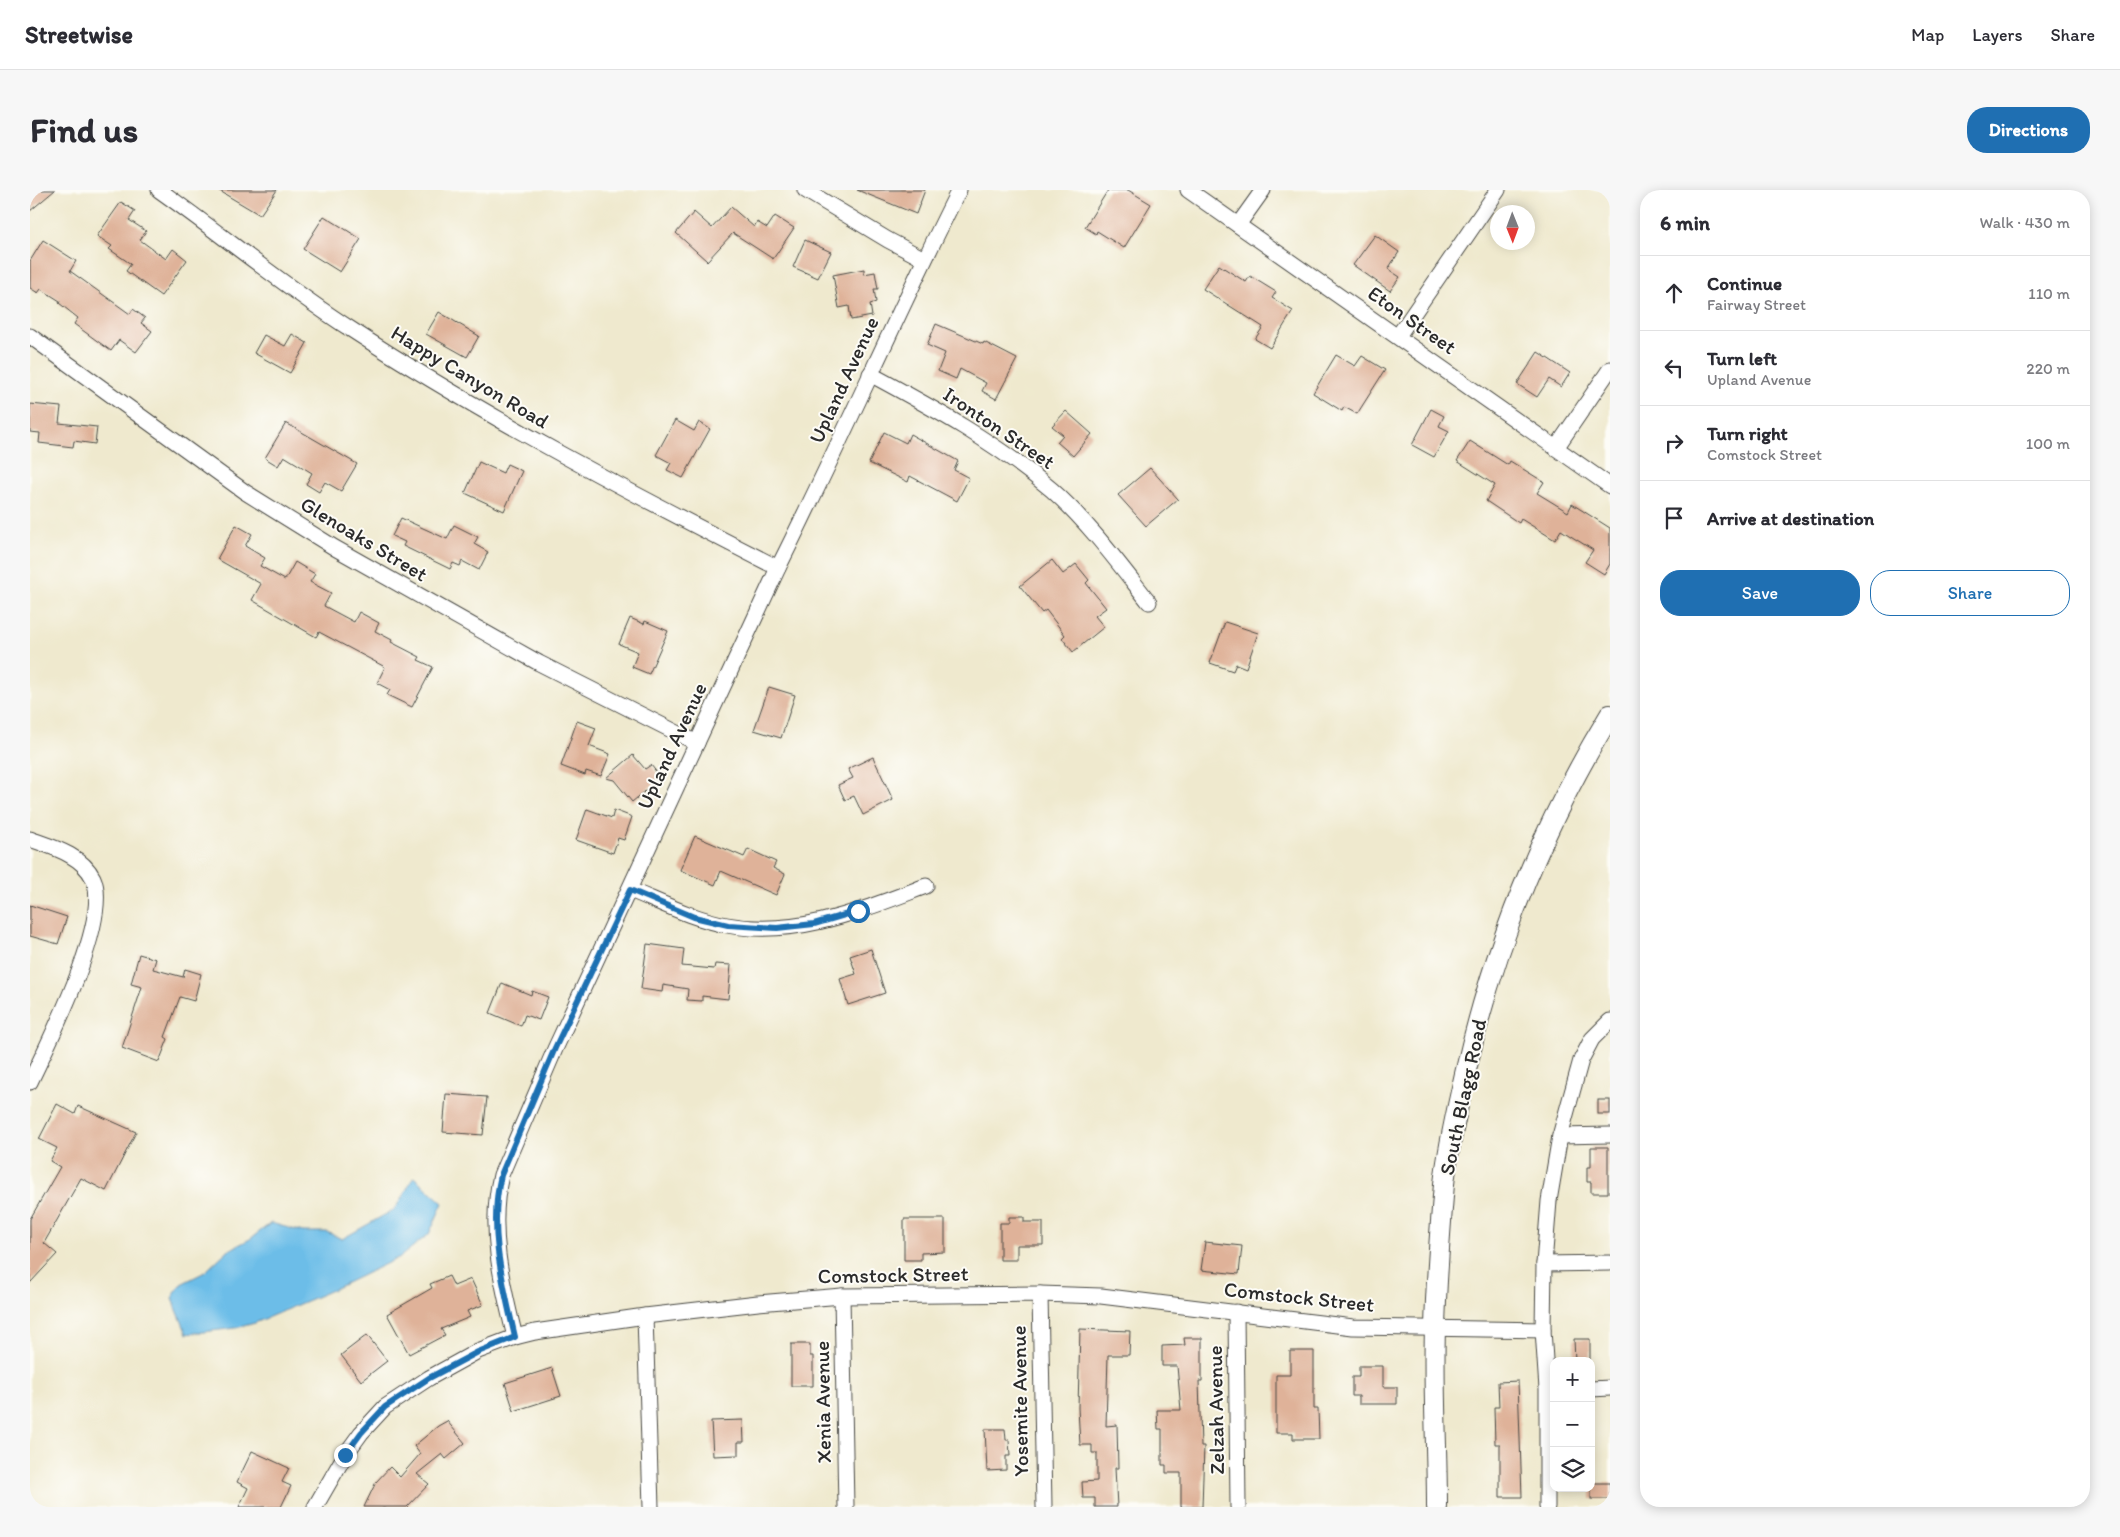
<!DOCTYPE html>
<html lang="en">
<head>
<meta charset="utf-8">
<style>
  :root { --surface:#fff; --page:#f7f7f7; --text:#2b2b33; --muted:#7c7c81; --line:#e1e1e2; --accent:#1f6fb2 }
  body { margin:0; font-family:Itim,sans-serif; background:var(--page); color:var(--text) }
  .controls { position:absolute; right:15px; bottom:15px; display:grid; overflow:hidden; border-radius:10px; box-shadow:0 2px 12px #0003 }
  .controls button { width:45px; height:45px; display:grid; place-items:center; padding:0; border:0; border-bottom:1px solid var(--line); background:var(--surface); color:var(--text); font:25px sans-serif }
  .compass { position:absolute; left:1460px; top:15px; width:45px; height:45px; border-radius:50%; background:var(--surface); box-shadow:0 2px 12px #0003; rotate:179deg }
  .stop { position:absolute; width:15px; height:15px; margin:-11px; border:4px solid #1f6fb2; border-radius:50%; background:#fff }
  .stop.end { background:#1f6fb2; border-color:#fff; box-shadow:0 1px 5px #0008 }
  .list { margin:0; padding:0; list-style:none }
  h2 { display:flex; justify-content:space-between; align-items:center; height:65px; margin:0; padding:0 20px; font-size:21px }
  h2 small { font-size:16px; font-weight:400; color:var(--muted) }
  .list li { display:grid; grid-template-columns:32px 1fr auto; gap:15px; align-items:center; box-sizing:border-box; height:75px; padding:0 20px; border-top:1px solid var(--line) }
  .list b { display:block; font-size:19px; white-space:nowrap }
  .list p { margin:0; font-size:16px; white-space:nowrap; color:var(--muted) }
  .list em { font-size:16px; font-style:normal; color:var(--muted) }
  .actions { display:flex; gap:10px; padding:15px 20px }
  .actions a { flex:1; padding:11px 0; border:1px solid var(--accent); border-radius:20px; text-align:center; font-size:18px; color:var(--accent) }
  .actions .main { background:var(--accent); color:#fff }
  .icon { flex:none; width:28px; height:28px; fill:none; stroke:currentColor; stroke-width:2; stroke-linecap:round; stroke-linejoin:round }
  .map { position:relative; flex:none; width:1580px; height:1317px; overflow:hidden; border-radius:20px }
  header { display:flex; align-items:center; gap:30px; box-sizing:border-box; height:70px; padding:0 25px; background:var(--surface); border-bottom:1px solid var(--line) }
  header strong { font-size:24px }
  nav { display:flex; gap:28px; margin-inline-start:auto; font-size:18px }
  .intro { display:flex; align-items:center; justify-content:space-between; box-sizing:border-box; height:120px; padding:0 30px }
  h1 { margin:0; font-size:35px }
  .button { padding:12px 22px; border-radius:20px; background:var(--accent); color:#fff; font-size:18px; font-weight:700 }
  main { display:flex; gap:30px; padding:0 30px }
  aside { flex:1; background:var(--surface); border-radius:20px; box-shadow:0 2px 12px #0003 }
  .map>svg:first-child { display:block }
</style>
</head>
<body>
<header>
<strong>Streetwise</strong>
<nav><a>Map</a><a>Layers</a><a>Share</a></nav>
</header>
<div class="intro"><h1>Find us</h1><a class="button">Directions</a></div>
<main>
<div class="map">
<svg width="1580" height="1317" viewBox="0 0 1580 1317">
  <rect width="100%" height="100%" fill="#fdfcf7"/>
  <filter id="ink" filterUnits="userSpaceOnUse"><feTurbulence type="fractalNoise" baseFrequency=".02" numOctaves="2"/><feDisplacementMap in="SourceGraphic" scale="10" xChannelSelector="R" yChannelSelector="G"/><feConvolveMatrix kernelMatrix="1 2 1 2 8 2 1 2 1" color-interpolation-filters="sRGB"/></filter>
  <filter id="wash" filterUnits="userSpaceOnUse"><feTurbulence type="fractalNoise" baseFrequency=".0096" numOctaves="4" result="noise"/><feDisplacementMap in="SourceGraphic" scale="20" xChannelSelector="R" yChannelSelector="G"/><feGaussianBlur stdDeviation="1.12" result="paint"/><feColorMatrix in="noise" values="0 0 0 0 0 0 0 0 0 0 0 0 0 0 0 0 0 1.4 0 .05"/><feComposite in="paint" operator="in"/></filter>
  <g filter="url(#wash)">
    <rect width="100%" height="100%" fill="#efe9ce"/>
    <path fill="#6cbde8" stroke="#4c748a" d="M384,987L413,1013L399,1044L370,1067L302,1100L225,1133L206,1138L157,1144L142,1108L151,1094L175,1082L197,1061L220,1049L241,1033L273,1042H297L312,1049L365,1019Z"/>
    <g id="blocks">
      <g fill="#dfb299">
        <path d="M0,0H25L0,21Z"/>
        <path d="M188,0H247L230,25Z"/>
        <path d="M827,0H895L886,24Z"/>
        <path d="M1078,0H1098L1121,14L1094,58L1067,41L1066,44L1055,37Z"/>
        <path d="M91,12L105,21L99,30L116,41L110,50L136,69L143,59L157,70L131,106L96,81L101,74L79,59L82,56L67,46Z"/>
        <path d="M701,17L724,37L727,32L737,38L745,26L764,38L743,69L703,43L677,71L646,43L664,22L682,38Z"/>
        <path d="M294,26L331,49L310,82L273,59Z"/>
        <path d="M1345,45L1369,62L1358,79L1370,87L1360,101L1323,75Z"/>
        <path d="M13,50L46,71L40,81L100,124L103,119L115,128L111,133L122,141L106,162L89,150L81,161L44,134L48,128L29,113L30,111L11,99L8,103L0,98V71Z"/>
        <path d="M775,50L801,62L788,88L763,77Z"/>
        <path d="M1189,75L1216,92L1220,86L1246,102L1242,108L1263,121L1240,158L1225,149L1233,137L1173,99Z"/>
        <path d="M834,79V84L845,82L848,99H844L846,112L840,114L842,126L821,130L819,116L809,118L803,85Z"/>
        <path d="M409,122L449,146L437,167L396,144Z"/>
        <path d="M906,134L953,154L954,152L987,169L966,209L952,201L956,193L930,179L926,189L908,181L915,163L897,155Z"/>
        <path d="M262,144L277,153L260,183L224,163L234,145L255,156Z"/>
        <path d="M1508,162L1540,183L1531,197L1519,189L1507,207L1487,194Z"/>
        <path d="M1306,165L1325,176L1332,166L1355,180L1327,224L1314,217L1312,221L1283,203Z"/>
        <path d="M0,214L31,217L29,233L67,237L65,254L44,251L43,257L9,253L10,243L0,242Z"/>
        <path d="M1401,219L1414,226L1409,236L1419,241L1404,267L1382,255Z"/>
        <path d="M1036,221L1062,244L1043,266L1027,252L1033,245L1022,236Z"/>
        <path d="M645,230L664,241L669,232L680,239L653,288L637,280L641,273L626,265Z"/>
        <path d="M256,233L327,274L311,301L295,292L289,302L276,294L282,283L254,266L248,276L235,268Z"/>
        <path d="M854,242L876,253L880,244L928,271L924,280L939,288L927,311L880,286L878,292L839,273Z"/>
        <path d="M1440,251L1478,275L1480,271L1514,292L1507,303L1538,322L1542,314L1580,338V374L1574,384L1555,372L1563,360L1531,340L1525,350L1491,329L1489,333L1456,311L1465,295L1427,271Z"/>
        <path d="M449,272L473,283L477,274L492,281L474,321L435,303Z"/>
        <path d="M1120,278L1148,309L1116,336L1088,305Z"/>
        <path d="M371,328L417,349L424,335L448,347L444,354L458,362L449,380L432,371L430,376L423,373L420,379L373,356L375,352L362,346Z"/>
        <path d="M206,335L222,344L215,356L235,368L230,376L255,390L265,372L285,384L280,392L301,403L294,416L324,432L329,422L349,433L345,441L362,450L361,452L390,467L388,470L403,477L382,517L357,505L360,500L347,493L355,477L289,442L286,447L222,410L231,394L187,369Z"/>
        <path d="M1022,370L1033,384L1046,374L1059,390L1056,393L1076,418L1065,426L1074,437L1043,462L1032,448L1035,445L1016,420L1012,423L990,396Z"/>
        <path d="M600,428L614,434L615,431L638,441L619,484L602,477L608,462L589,454Z"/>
        <path d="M1195,432L1228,443L1216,478L1206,474L1203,481L1180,473Z"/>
        <path d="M739,497L765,505L751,548L724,540Z"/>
        <path d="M547,531L566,538L559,556L580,564L571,586L556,581L555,585L531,576Z"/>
        <path d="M603,565L615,579L621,575L631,588L602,612L584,590L576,588Z"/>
        <path d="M843,567L863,610L833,625L824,606L815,610L808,595L823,588L818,579Z"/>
        <path d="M557,619L582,628L584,620L602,627L594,650L588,648L583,663L546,650Z"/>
        <path d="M665,646L714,667L718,659L746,672L743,678L755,684L746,705L691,681L685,695L650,680Z"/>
        <path d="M0,715L37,727L28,754L0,746Z"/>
        <path d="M617,754L654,759L652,776L684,779L685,774L701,775L698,809L672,806V811L657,810L658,799L633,795L632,802L611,799Z"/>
        <path d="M841,759L855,803L818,815L810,789L826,784L820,766Z"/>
        <path d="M109,764L126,769L123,779L153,787L155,779L171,784L164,811L150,807L135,847L138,849L129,872L92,858L112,797L101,794Z"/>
        <path d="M472,793L501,805L502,801L518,807L509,830L495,825L491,836L460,823Z"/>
        <path d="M416,904L457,907L453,945L413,942Z"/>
        <rect x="1568" y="910" width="12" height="14"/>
        <path d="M27,914L45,924L48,916L106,942L76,1001L51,988L14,1053L27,1064L0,1093V1029L30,977L20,971L27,958L9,949Z"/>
        <path d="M1561,957H1578V1003H1561V992H1557V977H1561Z"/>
        <path d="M979,1027H994V1032H1013V1055H987V1070H970V1033H979Z"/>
        <path d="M874,1029H915V1062L891,1063V1070H874Z"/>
        <path d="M1175,1052L1212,1056L1209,1084L1171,1080Z"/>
        <path d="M419,1086L424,1096L441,1089L453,1115L437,1121L440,1127L411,1139L415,1145L379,1164L357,1124L402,1098L400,1094Z"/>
        <path d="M1050,1139L1100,1141L1099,1165H1078L1076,1236L1087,1235L1088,1278H1085L1087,1317H1065V1308H1053L1052,1292L1067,1291V1263H1062V1255H1050L1048,1218Z"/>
        <path d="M337,1145L357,1171L331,1191L311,1165Z"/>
        <path d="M1154,1148H1172V1191H1169L1171,1256H1174L1172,1317H1151V1283H1136V1275H1132V1239H1128L1127,1220H1151L1147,1176H1132V1156L1155,1155Z"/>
        <path d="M1544,1149H1560V1171H1545Z"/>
        <path d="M761,1154H780V1166H783V1196H761Z"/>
        <path d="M1260,1161H1284V1219H1288L1289,1249H1263V1243H1246V1185H1260Z"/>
        <path d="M1329,1176H1353V1197H1367V1214H1329V1206H1322V1187H1329Z"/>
        <path d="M522,1178L531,1206L484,1221L475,1193Z"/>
        <path d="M1488,1191L1492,1307H1470V1254H1465L1464,1217H1469L1468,1192Z"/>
        <path d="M713,1230L714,1252H708V1265L683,1266L681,1231Z"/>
        <path d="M417,1231L435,1253L416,1269L412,1264L387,1284L399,1294L377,1317H334L346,1292L360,1277L370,1287L390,1264L384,1256L408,1236Z"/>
        <path d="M955,1239H975L976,1250H979L980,1266H976V1280L957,1281Z"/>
        <path d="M222,1261L259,1278L252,1292L261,1296L251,1317H209L218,1298L207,1292Z"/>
        <rect x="1561" y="1293" width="19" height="16"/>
      </g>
    </g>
  </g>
  <g filter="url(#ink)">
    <use href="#blocks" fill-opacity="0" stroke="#484843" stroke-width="1"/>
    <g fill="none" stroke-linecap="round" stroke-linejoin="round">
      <defs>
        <g id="minor">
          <path d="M129,0C194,46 255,97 322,140C459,229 603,304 748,378"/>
          <path d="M775,0L858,50L894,69"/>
          <path d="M1158,0L1580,296"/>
          <path d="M1208,35L1233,0"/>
          <path d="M0,146L215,302L305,358L509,473L667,553"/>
          <path d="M1368,146L1468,0"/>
          <path d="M840,184C903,218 967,253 1022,300C1059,333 1089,374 1119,412"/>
          <path d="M1526,258L1580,179"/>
          <path d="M0,649C22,657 52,665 63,688C82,729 19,852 0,892"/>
          <path d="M600,700C632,713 663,729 697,735C767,748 832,720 896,696"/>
          <path d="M1530,946L1580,945"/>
          <path d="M1514,1074L1580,1073"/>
          <path d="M1010,1104L1014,1317"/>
          <path d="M812,1106L816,1317"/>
          <path d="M1206,1122L1208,1317"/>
          <path d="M615,1126L621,1317"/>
          <path d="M485,1147C472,1094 458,1039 471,985L525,859L748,378C811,253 866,125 929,0"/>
          <path d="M1561,1199L1580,1198"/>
          <path d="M285,1317L315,1265L331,1243L355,1217L399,1188L448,1161L485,1147L505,1142L615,1126L728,1113L812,1106L1010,1104L1071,1106L1323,1137L1513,1140"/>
          <path d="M1517,1317V1199L1513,1140L1514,1074L1519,1011L1530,946L1551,870L1562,849L1580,831"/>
        </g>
        <path id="secondary" d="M1407,1317C1407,1258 1403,1198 1405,1139C1406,1091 1410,1042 1414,994C1418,957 1427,920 1435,884C1464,756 1511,638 1580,525"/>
      </defs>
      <use href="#minor" stroke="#484843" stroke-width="17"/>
      <use href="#secondary" stroke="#484843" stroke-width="22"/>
      <use href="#minor" stroke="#fff" stroke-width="15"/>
      <use href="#secondary" stroke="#fff" stroke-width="20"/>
    </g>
  </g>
  <g fill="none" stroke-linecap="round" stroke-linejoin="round" filter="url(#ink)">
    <path stroke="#1f6fb2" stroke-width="6" d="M315,1265L331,1243L355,1217L399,1188L448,1162L485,1147C473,1094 458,1039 471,985L525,858L600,700L664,727L698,735L747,738L784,734L828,721"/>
  </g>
  <g text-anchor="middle" stroke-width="4" stroke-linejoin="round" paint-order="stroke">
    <g font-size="21" fill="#2b2b2b" stroke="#fdfcf7">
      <text transform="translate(1382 130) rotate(35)" y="7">Eton Street</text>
      <text transform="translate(440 187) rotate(31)" y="7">Happy Canyon Road</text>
      <text transform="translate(814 190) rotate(-65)" y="7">Upland Avenue</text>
      <text transform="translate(969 238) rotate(34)" y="7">Ironton Street</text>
      <text transform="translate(334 349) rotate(31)" y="7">Glenoaks Street</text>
      <text transform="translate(642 556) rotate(-65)" y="7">Upland Avenue</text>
      <text transform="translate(1433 907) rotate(-78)" y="7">South Blagg Road</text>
      <text transform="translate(863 1085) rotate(-1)" y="7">Comstock Street</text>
      <text transform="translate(1269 1107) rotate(6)" y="7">Comstock Street</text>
      <text transform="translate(990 1211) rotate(-91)" y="7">Yosemite Avenue</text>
      <text transform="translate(793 1212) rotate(-91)" y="7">Xenia Avenue</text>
      <text transform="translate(1186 1220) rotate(-91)" y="7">Zelzah Avenue</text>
    </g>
  </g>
</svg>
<div class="controls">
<button>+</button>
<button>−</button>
<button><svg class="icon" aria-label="layers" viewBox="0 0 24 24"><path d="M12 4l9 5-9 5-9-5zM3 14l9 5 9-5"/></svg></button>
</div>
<svg class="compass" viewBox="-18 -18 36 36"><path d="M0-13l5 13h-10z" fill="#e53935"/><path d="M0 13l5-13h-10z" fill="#7c7c81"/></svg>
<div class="stop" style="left:828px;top:721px"></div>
<div class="stop end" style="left:315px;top:1265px"></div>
</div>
<aside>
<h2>6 min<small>Walk · 430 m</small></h2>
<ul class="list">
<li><svg class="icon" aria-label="ahead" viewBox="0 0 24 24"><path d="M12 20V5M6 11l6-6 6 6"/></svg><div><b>Continue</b><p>Fairway Street</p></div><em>110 m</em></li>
<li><svg class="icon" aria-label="left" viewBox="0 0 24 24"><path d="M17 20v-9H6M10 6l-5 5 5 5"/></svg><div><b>Turn left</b><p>Upland Avenue</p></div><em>220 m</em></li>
<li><svg class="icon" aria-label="right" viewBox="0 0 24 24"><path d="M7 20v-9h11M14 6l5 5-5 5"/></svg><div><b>Turn right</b><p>Comstock Street</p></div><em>100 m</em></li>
<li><svg class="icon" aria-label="arrive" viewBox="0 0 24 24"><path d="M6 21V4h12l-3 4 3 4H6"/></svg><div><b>Arrive at destination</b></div></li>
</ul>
<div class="actions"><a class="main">Save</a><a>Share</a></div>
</aside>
</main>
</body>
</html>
